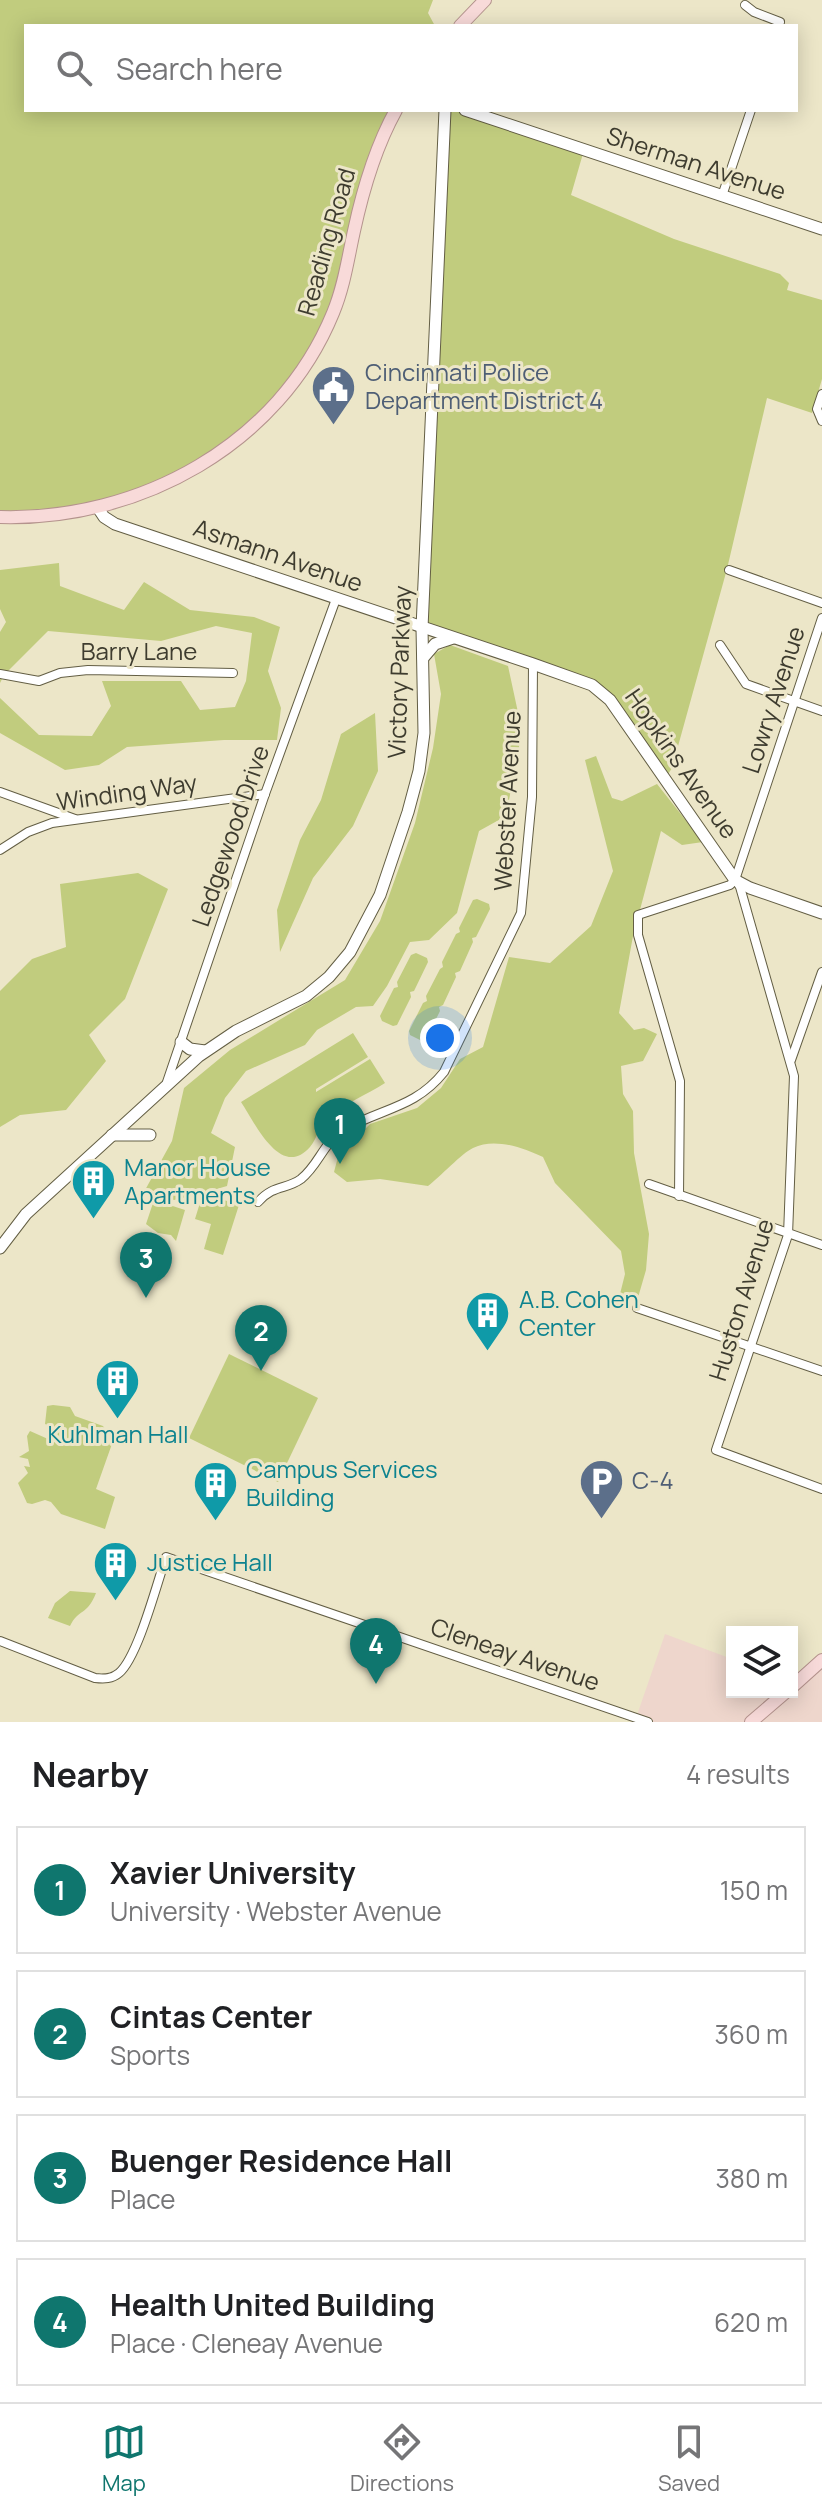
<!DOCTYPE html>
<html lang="en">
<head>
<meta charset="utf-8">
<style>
  :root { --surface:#fff; --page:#f6f6f6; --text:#202124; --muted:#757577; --line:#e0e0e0; --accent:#0f766e }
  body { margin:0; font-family:Manrope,sans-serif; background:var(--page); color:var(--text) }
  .controls { position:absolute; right:24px; bottom:24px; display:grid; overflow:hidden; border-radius:0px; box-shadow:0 4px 20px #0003 }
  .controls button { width:72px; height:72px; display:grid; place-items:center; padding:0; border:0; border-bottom:2px solid var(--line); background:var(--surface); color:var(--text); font:40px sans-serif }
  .you { position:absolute; left:440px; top:1038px; width:28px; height:28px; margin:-20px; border:6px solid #fff; border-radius:50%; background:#1a73e8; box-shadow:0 0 0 12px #1a73e833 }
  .badge { display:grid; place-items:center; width:52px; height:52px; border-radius:50%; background:var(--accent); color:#fff; font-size:26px; font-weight:700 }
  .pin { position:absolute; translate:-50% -66px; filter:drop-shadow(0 2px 4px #0008) }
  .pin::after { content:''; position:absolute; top:42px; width:28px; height:24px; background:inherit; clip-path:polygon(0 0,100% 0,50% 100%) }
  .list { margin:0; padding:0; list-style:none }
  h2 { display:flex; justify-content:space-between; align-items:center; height:104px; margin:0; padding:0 32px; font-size:34px }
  h2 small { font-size:26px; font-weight:400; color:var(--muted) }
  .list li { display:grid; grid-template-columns:52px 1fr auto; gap:24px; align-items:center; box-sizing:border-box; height:128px; margin:0 16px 16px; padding:0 16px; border:2px solid var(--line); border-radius:0px }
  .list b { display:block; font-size:30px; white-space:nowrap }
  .list p { margin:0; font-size:26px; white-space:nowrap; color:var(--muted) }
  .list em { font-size:26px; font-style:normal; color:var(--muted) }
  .icon { flex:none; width:44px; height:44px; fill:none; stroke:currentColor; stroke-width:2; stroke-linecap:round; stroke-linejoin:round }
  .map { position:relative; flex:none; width:822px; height:1722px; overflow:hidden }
  .search { position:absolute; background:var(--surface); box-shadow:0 4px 20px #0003; left:24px; right:24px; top:24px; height:88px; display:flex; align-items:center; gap:20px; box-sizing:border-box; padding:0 28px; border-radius:0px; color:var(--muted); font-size:30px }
  .sheet { height:680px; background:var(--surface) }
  nav { display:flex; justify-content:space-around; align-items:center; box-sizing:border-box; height:112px; border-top:2px solid var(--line); background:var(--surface); font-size:22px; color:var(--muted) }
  nav a { display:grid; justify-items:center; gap:4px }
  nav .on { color:var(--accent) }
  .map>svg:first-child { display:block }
</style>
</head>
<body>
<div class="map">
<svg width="822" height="1722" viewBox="0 0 822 1722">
  <rect width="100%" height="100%" fill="#ece6c8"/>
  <path fill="#eed6cc" d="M665,1634L732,1659V1692H792L822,1660V1722H648L636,1718Z"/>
  <g fill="#c1cc7e">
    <path d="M0,0H433L428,13L435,26H26V110H396L323,334L243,436L138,495L0,517Z"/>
    <path d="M445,110H465L584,150L571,195L674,239L780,274L789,283L787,290L822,300V379L812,413L767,398L727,569L672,768L665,779L605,694L422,628Z"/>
    <path d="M59,563L60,586L124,610L144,582L190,610L254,617L280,627L268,671L281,708L277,740H224L127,747L99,765L65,770L0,733V698L39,735L92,736L111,706L102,681H181L200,710L235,707L246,681L252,633L216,626L161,641L48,631L4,675L0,683V632L6,622L0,609V570Z"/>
    <path d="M450,645L508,666L522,731L506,816L479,831L457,913L429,940L410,942L387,986L373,1006L356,1007L317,1030L305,1045L246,1071L225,1098L211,1133L235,1147L227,1186L203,1193L239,1205L223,1255L204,1249L211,1224L195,1219L203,1193L174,1200L144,1192L172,1141L184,1088L230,1050L345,980L380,921L415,823L433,748L441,694L434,654Z"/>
    <path d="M375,713L378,771L353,826L313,878L280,952L277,910L300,840L321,800L341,734Z"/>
    <path d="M596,756L612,798L622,801L657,784L703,842L682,845L661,831L633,936L619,1013L634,1030L644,1028L657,1034L643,1061L621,1066L623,1094L633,1111L634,1153L649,1234L646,1270L637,1301L620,1294L625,1274L621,1251L555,1183L543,1157C523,1148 495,1137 473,1148C462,1153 440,1177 428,1186L380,1179L347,1182L334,1172L338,1157L370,1124L417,1108L441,1088L460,1059L483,1047L509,957L550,963L591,926L613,871L585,760Z"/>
    <path d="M138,873L168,889L125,999L89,1035L106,1061L66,1110L20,1115L0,1127V991L32,959L66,947L60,884Z"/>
    <path d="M477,899L489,904L490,909L476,937L472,938L473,942L460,971L455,973L456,977L443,1005L439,1007L440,1011L426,1039L422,1041L410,1035L409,1031L423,1003L427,1001L426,996L440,969L443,967L442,962L456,934L460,932L459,928L473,900Z"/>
    <path d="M416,953L427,958L428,962L414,991L410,992L411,997L397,1025L393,1026L382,1021L380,1016L394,988L398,987L397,982L411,955Z"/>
    <path d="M353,1033L368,1057L316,1089V1092L370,1059L385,1083C368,1094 340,1106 326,1119C319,1126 317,1139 310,1147C281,1180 255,1123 241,1102Z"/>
    <path d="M154,1200L185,1210L176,1241L171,1235L158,1233L146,1224Z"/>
    <path d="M229,1354L318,1398L278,1482L189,1438Z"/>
    <path d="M53,1405L70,1407L75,1416L103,1426L113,1441L96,1489L115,1497L105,1529L61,1514L51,1502L45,1500L32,1504L27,1503L18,1483L28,1473L24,1466L30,1467L28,1459L19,1457L29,1451L27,1436L30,1431L48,1439L52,1427L45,1424L47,1406Z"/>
    <path d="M70,1591L96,1593C87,1616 79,1608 70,1626L48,1618L55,1603Z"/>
  </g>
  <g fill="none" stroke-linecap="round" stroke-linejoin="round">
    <defs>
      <g id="street">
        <path d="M745,5L754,12L780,22L779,26"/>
        <path d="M722,196L751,110"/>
        <path d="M822,394L817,409L822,421"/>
        <path d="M729,570L822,603"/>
        <path d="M720,645L746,684L822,711"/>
        <path d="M0,674L39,681L60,673L88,670L233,673"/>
        <path d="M0,792L75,819"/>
        <path d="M0,850L28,832L52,823L265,794"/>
        <path d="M736,880L740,887L794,1076L788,1235L716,1450L822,1489"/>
        <path d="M791,1060L822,972"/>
        <path d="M167,1082L265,794L336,599"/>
        <path d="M649,1184L822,1245"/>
        <path d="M679,1196L680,1081L638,935V915L730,885L735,880L822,618"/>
        <path d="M258,1202C274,1184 286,1190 301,1179C320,1164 323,1141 347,1128C384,1108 416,1107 444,1072L521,913L532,797L533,664"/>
        <path d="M637,1308L822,1371"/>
        <path d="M0,1641L95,1678C104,1679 112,1679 119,1673C138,1657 157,1583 166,1557L648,1722"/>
      </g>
      <g id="secondary">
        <path d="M465,110L822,229"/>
        <path d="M98,508L104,517L115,524L533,664L592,685L610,700L735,880L750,888L822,913"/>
        <path d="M423,658L435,644L453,638"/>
        <path d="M181,1042L190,1049L205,1051"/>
        <path d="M112,1135H150"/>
        <path d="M0,1248L26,1214L199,1056L236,1031L306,996L329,977L350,952L380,895L408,812L419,771L424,733L422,628L445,110"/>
      </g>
      <g id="primary">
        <path d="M460,26L485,0"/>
        <path d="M0,517C139,521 279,445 333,313C344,287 348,258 354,231C363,189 375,148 396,110"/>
        <path d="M792,1687L822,1660"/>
        <path d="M751,1722L786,1692"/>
      </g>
    </defs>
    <use href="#street" stroke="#635e44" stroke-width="10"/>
    <use href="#secondary" stroke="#635e44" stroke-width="13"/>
    <use href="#primary" stroke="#b4938d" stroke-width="14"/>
    <use href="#street" stroke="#fff" stroke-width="8"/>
    <use href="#secondary" stroke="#fff" stroke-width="11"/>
    <use href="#primary" stroke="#f8dad9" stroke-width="12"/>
  </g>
  <defs>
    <symbol id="civic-pin" viewBox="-11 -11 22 30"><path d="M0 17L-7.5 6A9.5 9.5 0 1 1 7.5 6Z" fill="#5c6f8a" stroke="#ece6c8"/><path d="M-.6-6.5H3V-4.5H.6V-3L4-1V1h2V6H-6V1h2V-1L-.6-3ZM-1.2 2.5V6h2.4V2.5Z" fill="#fff"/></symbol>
    <symbol id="building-pin" viewBox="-11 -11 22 30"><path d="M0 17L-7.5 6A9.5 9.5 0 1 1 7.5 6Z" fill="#0f9aa8" stroke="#ece6c8"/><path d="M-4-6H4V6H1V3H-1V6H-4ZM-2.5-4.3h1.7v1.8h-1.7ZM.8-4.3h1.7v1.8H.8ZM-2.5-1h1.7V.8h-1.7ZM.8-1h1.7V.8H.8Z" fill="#fff"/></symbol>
    <symbol id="parking-pin" viewBox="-11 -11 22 30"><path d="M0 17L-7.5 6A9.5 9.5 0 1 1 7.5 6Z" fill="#5c6f8a" stroke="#ece6c8"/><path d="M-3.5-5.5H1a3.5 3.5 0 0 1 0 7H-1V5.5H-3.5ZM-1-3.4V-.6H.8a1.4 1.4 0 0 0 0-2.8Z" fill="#fff"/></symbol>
  </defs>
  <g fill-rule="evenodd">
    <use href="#civic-pin" x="308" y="362" width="51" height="69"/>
    <use href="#building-pin" x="68" y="1156" width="51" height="69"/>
    <use href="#building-pin" x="462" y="1288" width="51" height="69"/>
    <use href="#building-pin" x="92" y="1356" width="51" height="69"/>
    <use href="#parking-pin" x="576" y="1456" width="51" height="69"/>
    <use href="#building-pin" x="190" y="1458" width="51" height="69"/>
    <use href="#building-pin" x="90" y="1538" width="51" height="69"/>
  </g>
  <g text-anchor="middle" stroke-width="6" stroke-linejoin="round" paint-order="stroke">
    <g font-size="24" fill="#3e3c2f" stroke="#ece6c8">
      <text transform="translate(696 164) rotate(18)" y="8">Sherman Avenue</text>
      <text transform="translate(327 242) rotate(-74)" y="8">Reading Road</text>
      <text transform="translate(278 556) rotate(19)" y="8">Asmann Avenue</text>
      <text x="139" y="660">Barry Lane</text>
      <text transform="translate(400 672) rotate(-88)" y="8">Victory Parkway</text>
      <text transform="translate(774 700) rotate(-72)" y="8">Lowry Avenue</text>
      <text transform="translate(681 764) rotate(55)" y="8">Hopkins Avenue</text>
      <text transform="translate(127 793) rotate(-8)" y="8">Winding Way</text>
      <text transform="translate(508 801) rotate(-87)" y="8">Webster Avenue</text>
      <text transform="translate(231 836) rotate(-71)" y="8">Ledgewood Drive</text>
      <text transform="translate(742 1300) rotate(-73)" y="8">Huston Avenue</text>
      <text transform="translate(515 1655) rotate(19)" y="8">Cleneay Avenue</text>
    </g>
    <g font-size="24" fill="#4e5e75" stroke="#ece6c8" text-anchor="start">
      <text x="365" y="381">Cincinnati Police<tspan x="365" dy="28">Department District 4</tspan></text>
      <text x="632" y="1489">C-4</text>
    </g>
    <g font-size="24" fill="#0d838f" stroke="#ece6c8" text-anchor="start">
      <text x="124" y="1176">Manor House<tspan x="124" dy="28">Apartments</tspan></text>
      <text x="519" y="1308">A.B. Cohen<tspan x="519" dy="28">Center</tspan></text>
      <text x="118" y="1443" text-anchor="middle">Kuhlman Hall</text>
      <text x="246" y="1478">Campus Services<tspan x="246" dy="28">Building</tspan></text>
      <text x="147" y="1571">Justice Hall</text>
    </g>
  </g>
</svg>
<div class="controls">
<button><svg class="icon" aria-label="layers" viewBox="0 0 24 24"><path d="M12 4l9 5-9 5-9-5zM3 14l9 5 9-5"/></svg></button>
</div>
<div class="you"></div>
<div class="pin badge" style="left:340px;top:1164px">1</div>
<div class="pin badge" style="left:261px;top:1371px">2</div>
<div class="pin badge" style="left:146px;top:1298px">3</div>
<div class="pin badge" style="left:376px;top:1684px">4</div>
<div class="search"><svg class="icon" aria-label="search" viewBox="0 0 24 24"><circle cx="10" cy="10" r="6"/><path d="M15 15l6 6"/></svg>Search here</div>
</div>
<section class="sheet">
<h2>Nearby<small>4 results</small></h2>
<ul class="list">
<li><span class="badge">1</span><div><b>Xavier University</b><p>University · Webster Avenue</p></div><em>150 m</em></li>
<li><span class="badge">2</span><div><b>Cintas Center</b><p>Sports</p></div><em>360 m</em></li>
<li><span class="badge">3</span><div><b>Buenger Residence Hall</b><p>Place</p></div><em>380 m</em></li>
<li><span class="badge">4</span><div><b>Health United Building</b><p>Place · Cleneay Avenue</p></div><em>620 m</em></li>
</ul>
</section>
<nav>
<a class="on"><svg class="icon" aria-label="map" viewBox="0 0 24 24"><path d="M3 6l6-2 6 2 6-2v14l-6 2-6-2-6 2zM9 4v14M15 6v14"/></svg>Map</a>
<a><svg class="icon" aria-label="directions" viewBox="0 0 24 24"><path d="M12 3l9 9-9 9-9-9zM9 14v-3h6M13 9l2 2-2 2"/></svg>Directions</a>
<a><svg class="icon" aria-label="saved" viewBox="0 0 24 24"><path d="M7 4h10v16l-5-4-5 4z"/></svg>Saved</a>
</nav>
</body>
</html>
